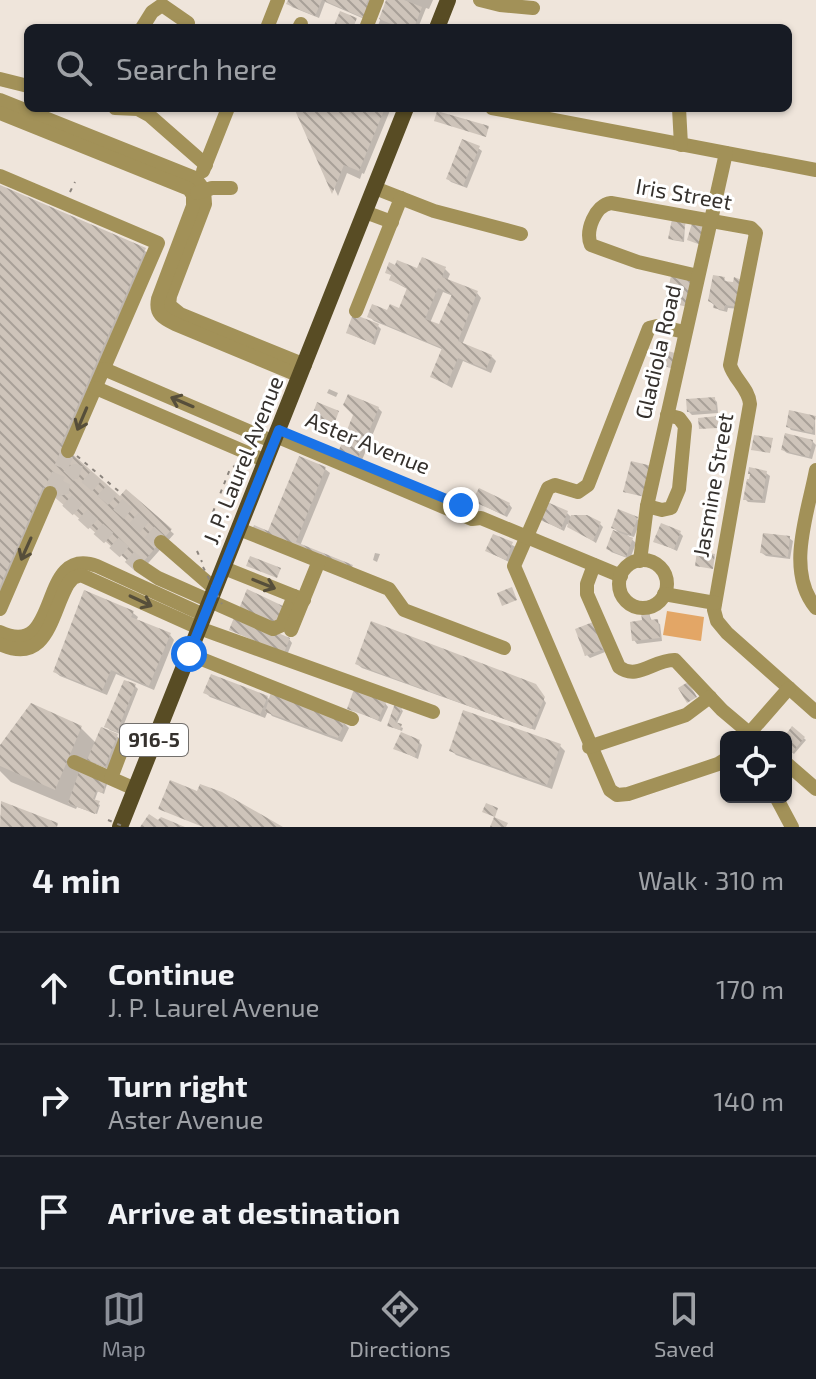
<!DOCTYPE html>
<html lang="en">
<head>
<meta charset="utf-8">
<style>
  :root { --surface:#171b24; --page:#20242c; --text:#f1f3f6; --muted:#9ea1a6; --line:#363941; --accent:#8c9099 }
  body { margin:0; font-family:"Exo 2",sans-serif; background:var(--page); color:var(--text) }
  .controls { position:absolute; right:24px; bottom:24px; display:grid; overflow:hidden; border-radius:12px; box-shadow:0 2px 6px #0004 }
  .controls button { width:72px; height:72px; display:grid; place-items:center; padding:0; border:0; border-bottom:2px solid var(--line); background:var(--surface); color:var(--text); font:40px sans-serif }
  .stop { position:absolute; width:24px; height:24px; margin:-18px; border:6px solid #1a73e8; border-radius:50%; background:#fff }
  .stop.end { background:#1a73e8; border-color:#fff; box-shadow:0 2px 8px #0008 }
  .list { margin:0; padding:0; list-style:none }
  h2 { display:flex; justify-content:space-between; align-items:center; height:104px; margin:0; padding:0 32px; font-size:34px }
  h2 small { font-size:26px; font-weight:400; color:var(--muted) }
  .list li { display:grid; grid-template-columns:52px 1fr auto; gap:24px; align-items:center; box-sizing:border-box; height:112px; padding:0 32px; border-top:2px solid var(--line) }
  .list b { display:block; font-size:30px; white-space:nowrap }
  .list p { margin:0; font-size:26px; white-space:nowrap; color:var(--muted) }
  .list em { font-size:26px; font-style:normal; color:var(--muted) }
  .icon { flex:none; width:44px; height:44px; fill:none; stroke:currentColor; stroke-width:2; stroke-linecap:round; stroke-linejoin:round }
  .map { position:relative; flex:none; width:816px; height:827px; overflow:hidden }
  .search { position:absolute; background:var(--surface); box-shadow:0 2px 6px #0004; left:24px; right:24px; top:24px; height:88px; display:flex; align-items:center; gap:20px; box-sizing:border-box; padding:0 28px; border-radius:12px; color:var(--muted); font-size:30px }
  .sheet { height:440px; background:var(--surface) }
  nav { display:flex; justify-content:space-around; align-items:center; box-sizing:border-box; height:112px; border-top:2px solid var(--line); background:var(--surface); font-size:22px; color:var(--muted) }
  nav a { display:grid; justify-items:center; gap:4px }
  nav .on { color:var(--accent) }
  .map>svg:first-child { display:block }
</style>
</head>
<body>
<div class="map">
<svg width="816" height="827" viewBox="0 0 816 827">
  <defs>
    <pattern id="building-back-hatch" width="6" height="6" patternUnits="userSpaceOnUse" patternTransform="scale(2)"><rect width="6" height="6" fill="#cec4ba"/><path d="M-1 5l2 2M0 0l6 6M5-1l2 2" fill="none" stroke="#a8a098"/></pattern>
  </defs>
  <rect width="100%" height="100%" fill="#efe5db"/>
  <path fill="#e3a666" d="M667,611L704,617L701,641L663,635Z"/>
  <g fill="#0003" fill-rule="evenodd">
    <path d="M290,0H370L369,21L325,2L319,18L292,7L289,3Z"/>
    <path d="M388,0H433L429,9L426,8L418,28H377Z"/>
    <path d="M297,108H391L364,174L362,173L360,179L347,173L338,196Z"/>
    <path d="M478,148L482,151L467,188L451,182L448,179Z"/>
    <path d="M0,188L149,253L64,449L120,499L126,492L174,534L142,570L47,488L0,596Z"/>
    <path d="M685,223L684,242L672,240L671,238Z"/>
    <path d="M445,269L450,274L447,281L477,293L481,298L462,345L491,356L496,361L491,373L463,361L452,388L432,377L444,350L374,321L369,316L400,310L409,290L391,280L418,270ZM443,292L453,296L440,327L430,323Z"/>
    <path d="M724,279L727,282L740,309L728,308L727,312L719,310L710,301Z"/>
    <path d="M378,326L381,329L375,345L348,333Z"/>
    <path d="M329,389L338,393L336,397L327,393Z"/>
    <path d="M714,399L717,402L718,413L692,415L689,412Z"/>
    <path d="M378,408L382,412L362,460L344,452L341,449Z"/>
    <path d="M815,418V435L791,430L788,426Z"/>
    <path d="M812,441L816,445L812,459L787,453L783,450Z"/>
    <path d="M325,469L330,473L300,546L279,538Z"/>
    <path d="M766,473L770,476L765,503L748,502L745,499Z"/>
    <path d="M478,503L509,504L512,508L507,517Z"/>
    <path d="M567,513L571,517L600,524L603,527L596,543L567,524L564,531L542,520Z"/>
    <path d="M637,519L640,522L634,537L627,535L636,543L630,559L611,552L608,548L622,536L613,527Z"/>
    <path d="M680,533L683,536L677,551L656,541Z"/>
    <path d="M494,536L516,547L509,562L487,551Z"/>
    <path d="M789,538L793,541L790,559L766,556L762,553Z"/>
    <path d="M375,553L380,554L377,562L373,560Z"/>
    <path d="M133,613L138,617L136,621L170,635L174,640L154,690L116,674L107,695L60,676L55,672Z"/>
    <path d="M649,614L652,621L660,624L662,641L637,644L634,640Z"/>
    <path d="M593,624L605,652L590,658L587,655Z"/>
    <path d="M231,630L289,639L292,643L287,655Z"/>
    <path d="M357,664L535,686L546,703L535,730L362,668Z"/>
    <path d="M135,686L138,689L120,734L110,730L120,739L108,769L96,764L90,777L107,784L104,794L98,791L94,802L100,805L97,814L77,807L76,809L11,782L0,771V748L81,728L96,743L116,736L106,726Z"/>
    <path d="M206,693L267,697L271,701L344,723L349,728L342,742L272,716L268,711L265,718L210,697Z"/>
    <path d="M385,703L388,707L381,722L349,708Z"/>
    <path d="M401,709L403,711L396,725L403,728L402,731L392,727Z"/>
    <path d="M464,713L560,746L565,751L552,789L456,755L451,750Z"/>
    <path d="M793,729L806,740L794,754L786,748V737Z"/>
    <path d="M419,742L422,745L418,759L395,748Z"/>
  </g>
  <g fill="url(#building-back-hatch)" fill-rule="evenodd">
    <path d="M288,0H322L315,16L286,4Z"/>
    <path d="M323,0H368L366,4L372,7L366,19Z"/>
    <path d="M386,0H404L422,7L414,28H401L379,19Z"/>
    <path d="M340,11L357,18L353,28H333Z"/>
    <path d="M294,108H385L359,171L344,165L332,194Z"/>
    <path d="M437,111L489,126L486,137L434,121Z"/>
    <path d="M462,139L480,146L463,186L446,179Z"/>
    <path d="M0,185L146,248L61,444L120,496L126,489L172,529L137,569L43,487L0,586Z"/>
    <path d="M672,219L686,221L682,241L668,239Z"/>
    <path d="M692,223L706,227L701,245L687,240Z"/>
    <path d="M422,257L446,267L442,277L478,291L458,341L492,355L486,369L458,358L447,384L430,377L442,348L367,317L372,304L387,310L390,304L399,308L407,288L389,280L391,275L385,273L389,262L395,265L397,260L417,268ZM438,288L452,294L439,324L425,319Z"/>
    <path d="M713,275L725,277L724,281L733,282L734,277L742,280L737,307L725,305L724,310L713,308L714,304L708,301Z"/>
    <path d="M671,276L694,281L688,307L665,302Z"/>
    <path d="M353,314L379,324L372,343L346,333Z"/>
    <path d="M655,347L678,354L674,369L651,362Z"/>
    <path d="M348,394L379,407L358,458L339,450L353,415L343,405Z"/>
    <path d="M715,397L716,410L687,412L686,399Z"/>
    <path d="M317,402L339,411L332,430L310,421Z"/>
    <path d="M789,410L816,416L812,433L786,427Z"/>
    <path d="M718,416V428L699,429L698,418Z"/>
    <path d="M785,433L813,440L809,457L781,450Z"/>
    <path d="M754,435L773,438L770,453L751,450Z"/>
    <path d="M299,456L326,467L296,542L353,565L351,570L252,530L254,525L268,531Z"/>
    <path d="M631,461L652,466L645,497L623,492Z"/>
    <path d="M749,467L767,471L762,500H743L747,479H749L750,474H748Z"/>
    <path d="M479,488L510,503L504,515L472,501Z"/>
    <path d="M547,502L568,511L561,529L540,520Z"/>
    <path d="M618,509L638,517L631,535L611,528Z"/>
    <path d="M571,515H587L601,522L593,541L567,527Z"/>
    <path d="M661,523L681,531L674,549L653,542Z"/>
    <path d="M613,530L633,538L626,557L606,549Z"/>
    <path d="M763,533L790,536L788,557L760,553Z"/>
    <path d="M493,534L513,542L506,560L485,551Z"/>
    <path d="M697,551L715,554L713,569L695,566Z"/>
    <path d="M250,556L281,568L277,578L246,566Z"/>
    <path d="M512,587L517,600L502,606L497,593Z"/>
    <path d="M247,589L285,607L278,625L239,609Z"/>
    <path d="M84,590L134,611L131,617L171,633L149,686L111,670L102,691L53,672Z"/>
    <path d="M649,612L650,620L658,619L660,638L632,641L630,622L642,620L641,613Z"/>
    <path d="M235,615L290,638L284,653L229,630Z"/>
    <path d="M371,621L536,684L545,697L531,729L355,664Z"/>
    <path d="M593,622L604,649L585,656L575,629Z"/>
    <path d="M211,674L268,696L260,715L203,693Z"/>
    <path d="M124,680L136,684L117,732L104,727Z"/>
    <path d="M688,682L697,697L687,703L678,688Z"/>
    <path d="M354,689L386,702L378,720L347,709Z"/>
    <path d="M271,692L345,721L338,738L265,712Z"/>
    <path d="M31,703L82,726L55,790L0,766V745Z"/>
    <path d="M395,703L402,708L395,722L402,724L400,730L387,726Z"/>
    <path d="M463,710L561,744L547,785L449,751Z"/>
    <path d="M792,726L805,737L791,754L786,750V737H784Z"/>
    <path d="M101,727L118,734L105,767L87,760Z"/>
    <path d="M401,732L420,740L415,757L393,749Z"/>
    <path d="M79,772L107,780L102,793L96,791L93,799L100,801L95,814L68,803Z"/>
    <path d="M170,780L197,791L200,784L222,792L283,827H203L158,809Z"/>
    <path d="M1,801L58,823L57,827H0Z"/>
    <path d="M486,803L498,808L495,817L482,812Z"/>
    <path d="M149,814L158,820L161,817L185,827H140Z"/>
    <path d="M494,817L508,823L506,827H490Z"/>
  </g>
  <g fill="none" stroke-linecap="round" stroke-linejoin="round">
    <g stroke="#cac1b8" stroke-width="14" stroke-dasharray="14 7" stroke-linecap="butt">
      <path d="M53,487L68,451"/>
      <path d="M140,566L64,498C59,487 65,476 75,471L83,474L161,542"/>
    </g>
    <g stroke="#8b847d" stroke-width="2" stroke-dasharray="4 6" stroke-linecap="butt">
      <path d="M70,192L75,182"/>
      <path d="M77,456L122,494"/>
      <path d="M213,512L230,469L236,465L249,468"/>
      <path d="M197,551L202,562"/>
    </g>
    <g stroke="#a29158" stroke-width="14">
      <path d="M480,0L500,5L533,8"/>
      <path d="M142,28L152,12L162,5L188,23"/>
      <path d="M267,28L278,0"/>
      <path d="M299,28L301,24"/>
      <path d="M366,28L377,0"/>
      <path d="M0,79L28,86"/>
      <path d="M0,100L195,178L204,190L205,204L170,296L169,305L180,314L305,365"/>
      <path d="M115,108L138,109L149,115L206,165"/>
      <path d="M492,108L816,170"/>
      <path d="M679,108L681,145"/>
      <path d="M0,113L189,189L193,195V206L158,299C155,314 163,318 175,324L300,376"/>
      <path d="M203,171L228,108"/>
      <path d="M0,176L158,243L68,451"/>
      <path d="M375,188L434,211L521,234"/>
      <path d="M197,193L212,188H231"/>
      <path d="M365,212L392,222"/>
      <path d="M698,276L638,262L591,245C585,231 595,205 611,203L751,228L756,233L730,365C734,379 749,389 750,404L714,610L717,621L727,633L816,712"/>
      <path d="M356,311L401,198"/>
      <path d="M685,332L657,326L649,328L588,485L578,492L555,485L548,488L514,566L610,790L617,795L628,794L718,764L726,759"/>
      <path d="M104,369L274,442"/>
      <path d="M96,388L266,461"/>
      <path d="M276,436L472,519L481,518L621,576"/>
      <path d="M816,470C808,513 785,571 816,608"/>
      <path d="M647,506L662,510L671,508L679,489L685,426L679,418L667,415"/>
      <path d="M239,529L389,589L404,610L504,648"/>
      <path d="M161,542L215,589"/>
      <circle cx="643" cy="584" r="24"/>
      <path d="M640,561L647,506L726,153"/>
      <path d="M594,565L587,584V594L619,667C637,681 655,659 675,660L722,710L754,737"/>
      <path d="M140,566L158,578L273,629L282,625L294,596"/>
      <path d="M224,568L304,600"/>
      <path d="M664,594L715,603"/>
      <path d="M0,609L50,493"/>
      <path d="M291,630L319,561"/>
      <path d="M0,632C63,662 36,544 97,566L204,615"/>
      <path d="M0,644C48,666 51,613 68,584L73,578L81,575L199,628L433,712"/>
      <path d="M189,654L352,719"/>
      <path d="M746,737L789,688"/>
      <path d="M589,747L686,715L710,697"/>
      <path d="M74,762L135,789"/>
      <path d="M786,763L816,789"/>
      <path d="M111,778L125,741L149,751"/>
      <path d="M776,797L792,827"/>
    </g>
    <g stroke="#584c24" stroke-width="16">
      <path d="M437,28L448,0"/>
      <path d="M120,827L406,108"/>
    </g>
    <g stroke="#8b847d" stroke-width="2" stroke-dasharray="4 6" stroke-linecap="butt">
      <path d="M203,567L222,604"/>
      <path d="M108,820L125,827"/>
    </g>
  </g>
  <defs><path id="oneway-shaft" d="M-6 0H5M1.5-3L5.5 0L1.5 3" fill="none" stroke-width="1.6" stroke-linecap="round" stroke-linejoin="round" transform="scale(2)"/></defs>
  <g stroke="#564e3a">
    <use href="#oneway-shaft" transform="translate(182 402) rotate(-157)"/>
    <use href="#oneway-shaft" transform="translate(82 419) rotate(113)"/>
    <use href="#oneway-shaft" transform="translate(26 549) rotate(114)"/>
    <use href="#oneway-shaft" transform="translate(264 584) rotate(22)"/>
    <use href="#oneway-shaft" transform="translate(141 601) rotate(25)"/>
  </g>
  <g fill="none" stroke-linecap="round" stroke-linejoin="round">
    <path stroke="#1a73e8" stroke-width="10" d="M189,654L279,430L461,505"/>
  </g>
  <g text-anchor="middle" stroke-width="6" stroke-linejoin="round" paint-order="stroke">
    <rect fill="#fff" stroke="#726f6c" stroke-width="2" x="120" y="724" width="68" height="32" rx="6"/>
    <g font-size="20" font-weight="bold" fill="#35312d">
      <text x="154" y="747">916-5</text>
    </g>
    <g font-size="22" fill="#35312d" stroke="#fff">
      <text transform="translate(684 194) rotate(10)" y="8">Iris Street</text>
      <text transform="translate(658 352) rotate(-77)" y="8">Gladiola Road</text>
      <text transform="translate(368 443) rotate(22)" y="8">Aster Avenue</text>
      <text transform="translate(243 460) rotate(-68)" y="8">J. P. Laurel Avenue</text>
      <text transform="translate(713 485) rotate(-80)" y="8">Jasmine Street</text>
    </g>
  </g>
</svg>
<div class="controls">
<button><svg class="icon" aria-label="locate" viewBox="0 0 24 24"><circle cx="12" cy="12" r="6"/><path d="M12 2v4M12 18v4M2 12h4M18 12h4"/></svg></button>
</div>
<div class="stop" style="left:189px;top:654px"></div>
<div class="stop end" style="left:461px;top:505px"></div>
<div class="search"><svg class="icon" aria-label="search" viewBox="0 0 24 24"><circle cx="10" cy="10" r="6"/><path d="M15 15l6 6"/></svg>Search here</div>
</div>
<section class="sheet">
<h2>4 min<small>Walk · 310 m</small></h2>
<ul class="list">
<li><svg class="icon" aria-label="ahead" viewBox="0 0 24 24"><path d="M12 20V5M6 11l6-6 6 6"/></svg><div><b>Continue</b><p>J. P. Laurel Avenue</p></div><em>170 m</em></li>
<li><svg class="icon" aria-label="right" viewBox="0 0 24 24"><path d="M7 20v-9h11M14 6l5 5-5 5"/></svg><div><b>Turn right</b><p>Aster Avenue</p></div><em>140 m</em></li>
<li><svg class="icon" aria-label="arrive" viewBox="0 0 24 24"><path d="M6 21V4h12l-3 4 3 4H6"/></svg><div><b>Arrive at destination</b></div></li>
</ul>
</section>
<nav>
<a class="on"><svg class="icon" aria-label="map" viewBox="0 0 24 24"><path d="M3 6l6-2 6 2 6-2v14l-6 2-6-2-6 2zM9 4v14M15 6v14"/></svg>Map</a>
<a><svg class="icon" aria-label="directions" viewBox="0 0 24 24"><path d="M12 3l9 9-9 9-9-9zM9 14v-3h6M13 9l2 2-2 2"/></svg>Directions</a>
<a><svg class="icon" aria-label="saved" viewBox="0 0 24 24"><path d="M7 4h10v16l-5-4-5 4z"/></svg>Saved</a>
</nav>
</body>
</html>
